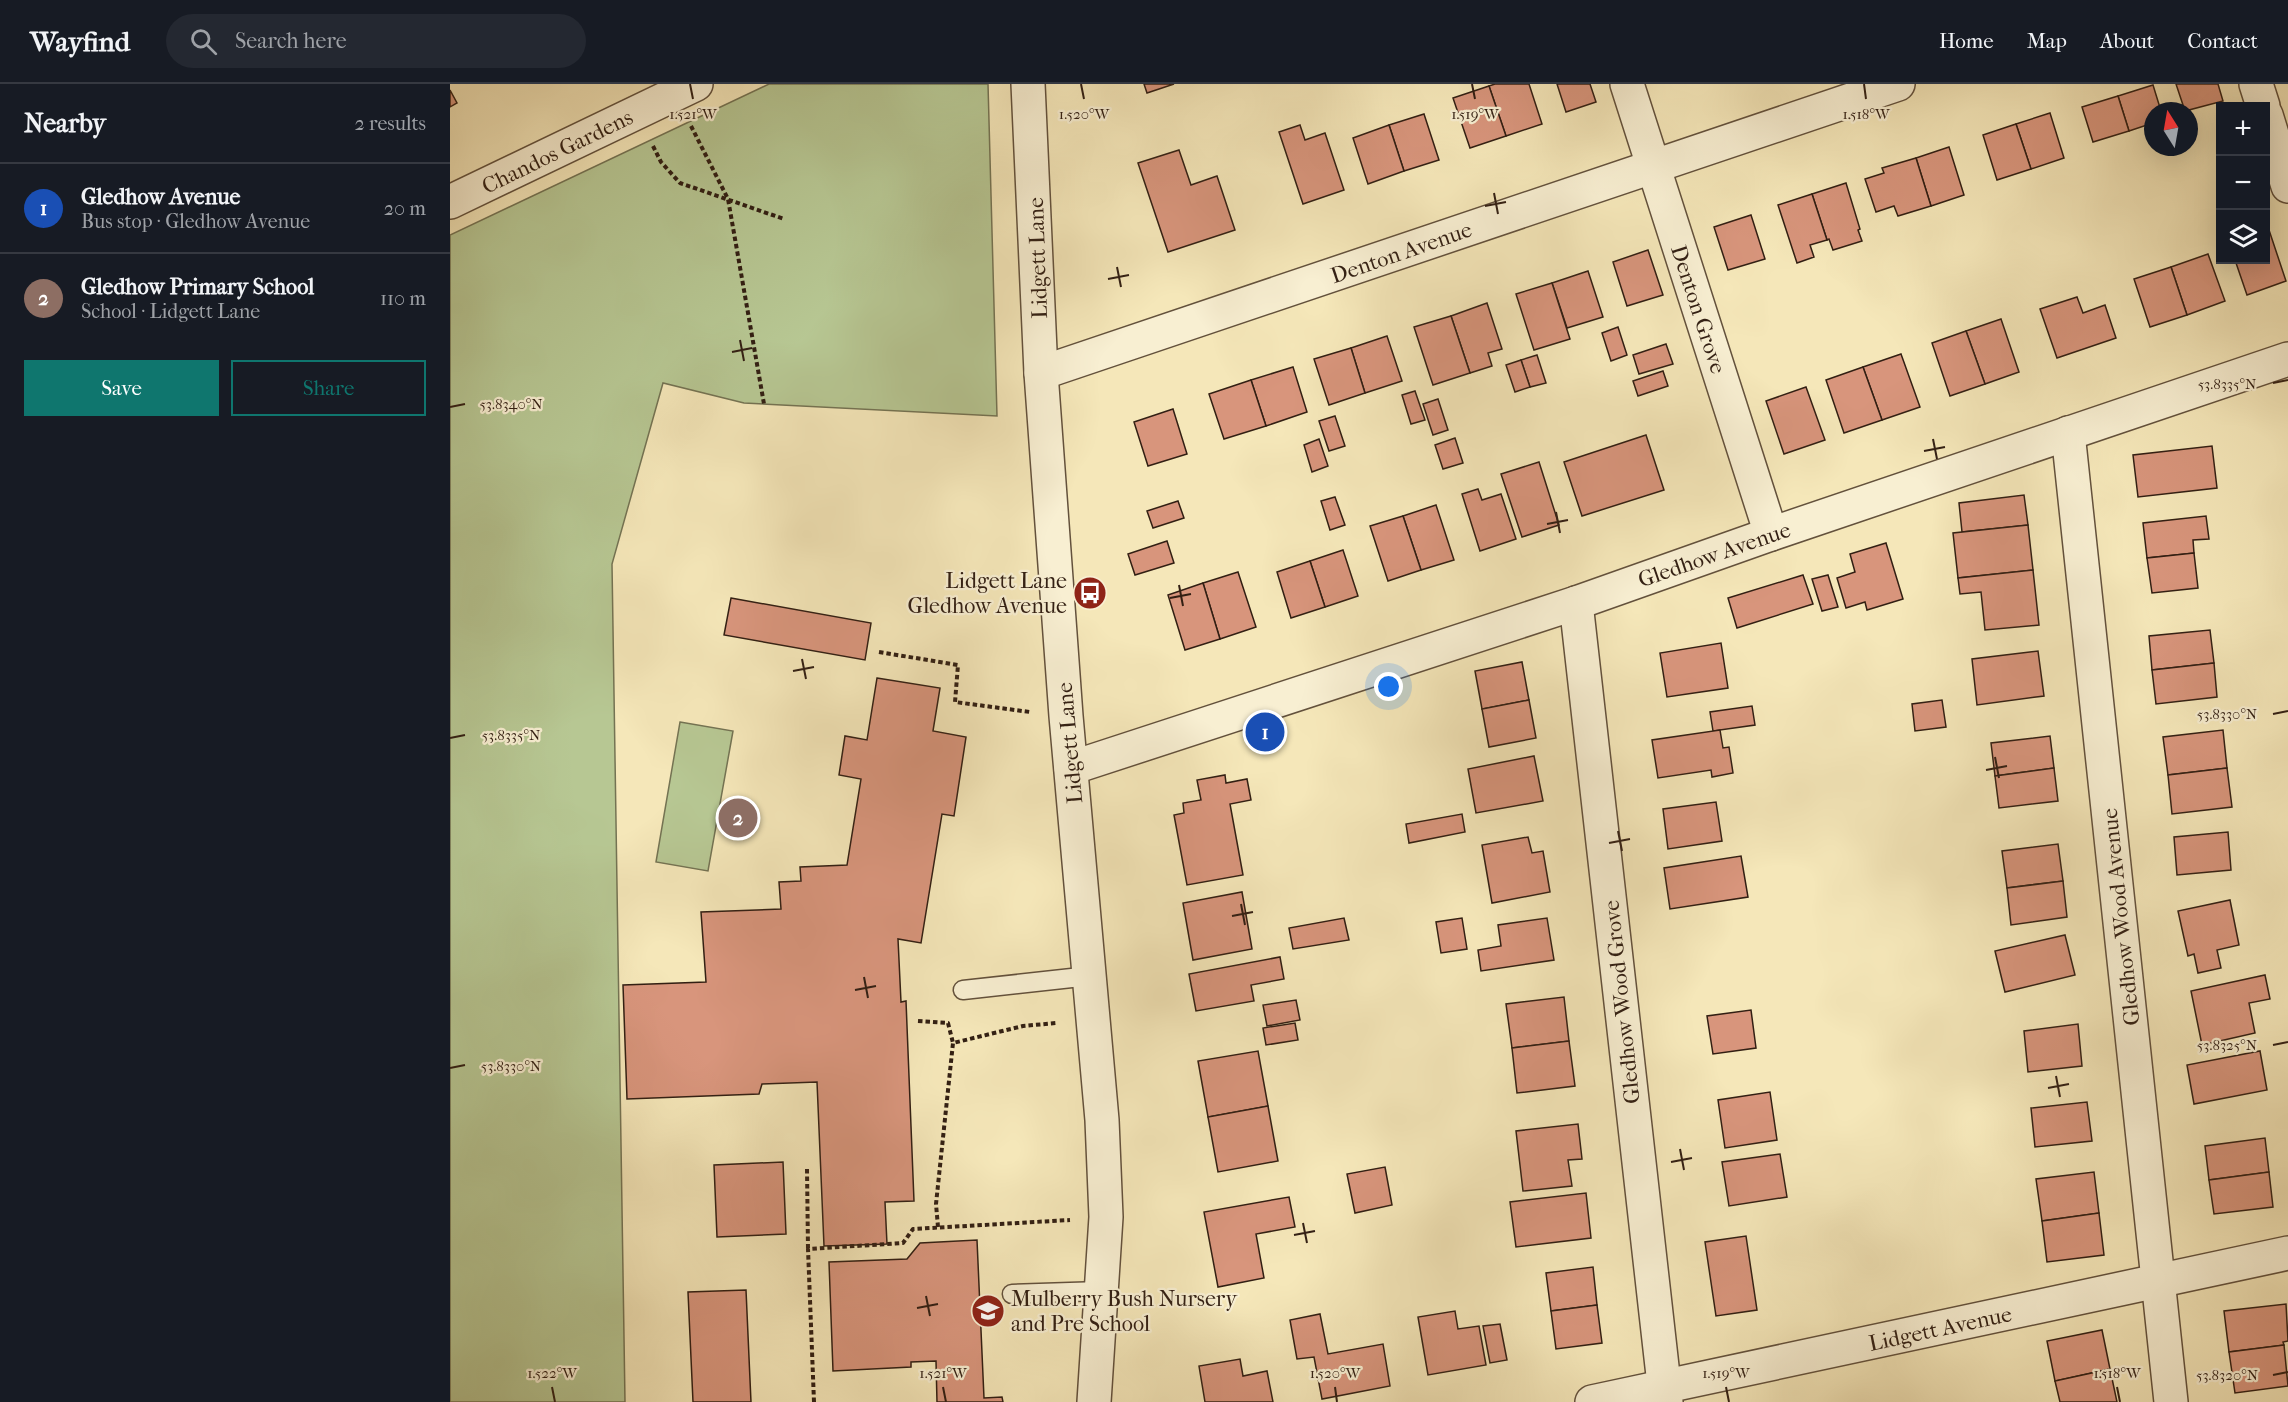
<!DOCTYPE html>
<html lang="en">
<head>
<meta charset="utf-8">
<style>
  :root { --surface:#171b24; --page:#242831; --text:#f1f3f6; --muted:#9ea1a6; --line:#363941; --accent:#0f766e }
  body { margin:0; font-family:"IM FELL French Canon",serif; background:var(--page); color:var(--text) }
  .controls { position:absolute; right:18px; top:18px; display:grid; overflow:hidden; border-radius:0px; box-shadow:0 6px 24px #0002 }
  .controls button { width:54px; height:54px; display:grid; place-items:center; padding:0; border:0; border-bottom:2px solid var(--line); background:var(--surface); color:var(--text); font:30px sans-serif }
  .compass { position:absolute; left:1694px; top:18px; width:54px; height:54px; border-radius:50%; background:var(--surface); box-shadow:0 6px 24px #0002; rotate:349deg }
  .you { position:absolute; left:939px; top:603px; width:21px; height:21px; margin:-15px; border:4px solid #fff; border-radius:50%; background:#1a73e8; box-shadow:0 0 0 9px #1a73e833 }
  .badge { display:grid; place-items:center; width:39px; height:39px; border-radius:50%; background:var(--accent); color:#fff; font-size:20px; font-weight:700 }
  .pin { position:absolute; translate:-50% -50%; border:3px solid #fff; box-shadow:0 2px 6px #0006 }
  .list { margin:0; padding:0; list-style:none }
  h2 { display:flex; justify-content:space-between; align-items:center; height:78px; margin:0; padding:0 24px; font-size:26px }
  h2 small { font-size:20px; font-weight:400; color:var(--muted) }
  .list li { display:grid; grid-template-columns:39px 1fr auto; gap:18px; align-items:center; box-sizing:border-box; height:90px; padding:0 24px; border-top:2px solid var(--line) }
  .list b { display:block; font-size:22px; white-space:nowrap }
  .list p { margin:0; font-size:20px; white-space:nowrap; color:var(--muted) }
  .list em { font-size:20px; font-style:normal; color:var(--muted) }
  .actions { display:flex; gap:12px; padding:18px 24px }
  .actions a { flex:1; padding:14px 0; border:2px solid var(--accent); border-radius:0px; text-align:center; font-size:21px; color:var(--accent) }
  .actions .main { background:var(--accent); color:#fff }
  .icon { flex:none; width:33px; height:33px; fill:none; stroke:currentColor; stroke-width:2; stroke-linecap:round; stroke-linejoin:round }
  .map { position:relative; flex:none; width:1838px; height:1318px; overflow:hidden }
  header { display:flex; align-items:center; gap:36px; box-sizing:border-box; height:84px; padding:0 30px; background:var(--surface); border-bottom:2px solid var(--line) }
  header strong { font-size:28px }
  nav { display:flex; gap:33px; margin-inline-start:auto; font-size:21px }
  .search { width:420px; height:54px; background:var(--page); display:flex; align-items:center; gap:15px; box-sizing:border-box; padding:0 21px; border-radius:33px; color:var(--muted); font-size:22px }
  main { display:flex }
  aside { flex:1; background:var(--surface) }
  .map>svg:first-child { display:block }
</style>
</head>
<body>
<header>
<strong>Wayfind</strong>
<div class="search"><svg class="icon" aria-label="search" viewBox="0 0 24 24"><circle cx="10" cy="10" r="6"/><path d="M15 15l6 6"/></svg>Search here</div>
<nav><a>Home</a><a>Map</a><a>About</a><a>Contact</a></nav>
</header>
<main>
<aside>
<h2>Nearby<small>2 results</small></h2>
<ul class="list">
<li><span class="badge" style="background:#1a4fb4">1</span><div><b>Gledhow Avenue</b><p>Bus stop · Gledhow Avenue</p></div><em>20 m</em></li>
<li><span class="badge" style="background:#8d6e63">2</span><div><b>Gledhow Primary School</b><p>School · Lidgett Lane</p></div><em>110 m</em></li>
</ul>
<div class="actions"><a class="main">Save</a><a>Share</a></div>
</aside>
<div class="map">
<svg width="1838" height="1318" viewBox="0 0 1838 1318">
  <rect width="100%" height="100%" fill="#f5e7b9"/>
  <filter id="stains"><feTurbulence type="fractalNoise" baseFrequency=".00333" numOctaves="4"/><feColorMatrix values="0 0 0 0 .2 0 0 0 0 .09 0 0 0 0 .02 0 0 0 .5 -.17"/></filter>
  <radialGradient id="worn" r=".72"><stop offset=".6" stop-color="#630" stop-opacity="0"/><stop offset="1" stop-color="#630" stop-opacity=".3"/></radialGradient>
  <g fill="#b7c793" stroke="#747353" stroke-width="1.5">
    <path d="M319,0H538L547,332L294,319L213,299L162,480L175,1318H0V151Z"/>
    <path d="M230,638L283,647L258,787L206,778Z"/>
  </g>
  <g fill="#d8957c" stroke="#321f13" stroke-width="1.5">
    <path d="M694,0H724L697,9Z"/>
    <path d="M1045,0H1079L1092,40L1056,52L1039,2Z"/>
    <path d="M1107,0H1140L1146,18L1116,28Z"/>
    <path d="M1726,0H1768L1773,17L1735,27Z"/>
    <path d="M1703,1L1711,27H1703V39L1679,47L1668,12Z"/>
    <path d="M1039,2L1056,52L1020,64L1003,14Z"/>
    <path d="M0,6L7,19L0,23Z"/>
    <path d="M1668,12L1679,47L1643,58L1632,23Z"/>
    <path d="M1600,29L1614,74L1581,85L1566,40Z"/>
    <path d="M974,30L989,76L954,87L939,41Z"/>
    <path d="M1566,40L1581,85L1547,96L1533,51Z"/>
    <path d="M850,41L855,56L875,49L894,106L853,120L829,48Z"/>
    <path d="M939,41L954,87L918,100L903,54Z"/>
    <path d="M1499,63L1514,111L1481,122L1466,74Z"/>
    <path d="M729,66L741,101L767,92L785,146L718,168L688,79Z"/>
    <path d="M1466,74L1481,122L1448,132L1444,122L1426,128L1415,95L1434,89L1432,84Z"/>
    <path d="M1396,99L1410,145L1408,146L1412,157L1383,166L1379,155L1377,156L1362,110Z"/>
    <path d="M1362,110L1377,156L1360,161L1364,173L1347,179L1328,121Z"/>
    <path d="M1301,131L1315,175L1278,186L1264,143Z"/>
    <path d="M1819,146L1836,197L1797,211L1785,176H1816V147Z"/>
    <path d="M1198,166L1213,211L1177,222L1163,178Z"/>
    <path d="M1758,170L1775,217L1737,231L1721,183Z"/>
    <path d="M1721,183L1737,231L1700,243L1684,195Z"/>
    <path d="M1138,187L1153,233L1117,244L1102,199Z"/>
    <path d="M1102,199L1120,255L1084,266L1066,210Z"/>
    <path d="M1627,213L1633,229L1655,221L1666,254L1607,274L1590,225Z"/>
    <path d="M1037,219L1052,265L1038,269L1042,282L1020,289L1001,232Z"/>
    <path d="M1001,232L1020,289L983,301L964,243Z"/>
    <path d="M1551,235L1569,288L1535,300L1516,247Z"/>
    <path d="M1168,243L1177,271L1161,277L1152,249Z"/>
    <path d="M1516,247L1535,300L1500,312L1482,259Z"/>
    <path d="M937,252L952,297L915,309L901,264Z"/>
    <path d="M1216,260L1223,280L1189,290L1183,271Z"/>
    <path d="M901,264L915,309L879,321L864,275Z"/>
    <path d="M1451,270L1470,323L1432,336L1413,283Z"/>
    <path d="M1087,271L1096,299L1080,303L1071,276Z"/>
    <path d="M1071,276L1080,303L1065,308L1056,281Z"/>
    <path d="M843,283L857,328L816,342L801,296Z"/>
    <path d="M1413,283L1432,336L1394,349L1376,296Z"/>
    <path d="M1213,287L1218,302L1188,312L1183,297Z"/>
    <path d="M801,296L816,342L774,355L759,310Z"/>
    <path d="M1356,303L1375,356L1334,370L1316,317Z"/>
    <path d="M965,307L975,336L961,340L952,311Z"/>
    <path d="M988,315L998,346L983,351L973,320Z"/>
    <path d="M723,325L737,370L698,382L684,338Z"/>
    <path d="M885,332L895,362L879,367L869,337Z"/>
    <path d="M1196,351L1214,406L1132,432L1114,378Z"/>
    <path d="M1005,354L1013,379L993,385L985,361Z"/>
    <path d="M869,355L878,382L862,388L854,361Z"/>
    <path d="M1762,362L1767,404L1688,413L1683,371Z"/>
    <path d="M1089,378L1109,441L1072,453L1051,390Z"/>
    <path d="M1028,405L1032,416L1051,410L1066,455L1030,467L1012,410Z"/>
    <path d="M1574,411L1578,441L1512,448L1509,419Z"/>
    <path d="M885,413L895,441L880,446L871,417Z"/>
    <path d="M728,417L734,434L703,444L697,427Z"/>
    <path d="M986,421L1004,476L971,486L953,432Z"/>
    <path d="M953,432L971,486L938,497L920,442Z"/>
    <path d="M1756,432L1759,455L1743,456L1744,469L1697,474L1693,439Z"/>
    <path d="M1578,441L1583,486L1508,494L1503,449Z"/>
    <path d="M717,457L724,479L685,491L678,470Z"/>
    <path d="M1436,459L1453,515L1417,526L1415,518L1396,524L1387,494L1405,488L1400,470Z"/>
    <path d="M893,466L908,512L875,523L860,477Z"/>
    <path d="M1744,469L1748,504L1702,509L1697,474Z"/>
    <path d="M860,477L875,523L841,534L827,488Z"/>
    <path d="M1583,486L1589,541L1535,546L1531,508L1510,510L1508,494Z"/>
    <path d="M788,488L806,543L770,555L753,499Z"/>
    <path d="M1353,491L1363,520L1287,544L1278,514Z"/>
    <path d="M1378,491L1388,523L1372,527L1362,495Z"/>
    <path d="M753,499L770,555L735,566L718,511Z"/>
    <path d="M281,514L421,539L415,576L274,551Z"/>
    <path d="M1760,546L1764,579L1702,586L1699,552Z"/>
    <path d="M1271,559L1278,604L1217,613L1210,569Z"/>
    <path d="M1588,567L1594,612L1527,621L1522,575Z"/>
    <path d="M1072,578L1079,616L1032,625L1025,587Z"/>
    <path d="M1764,579L1767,613L1706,620L1702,586Z"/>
    <path d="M427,594L490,604L483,647L516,653L504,732L492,730L471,859L448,855L451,918L456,917L464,1117L435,1118L437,1160L374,1162L367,998L312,1000L309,1010L177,1015L173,901L256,898L251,828L331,825L329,798L351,797L350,783L397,781L411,695L389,691L395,652L417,656Z"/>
    <path d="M1079,616L1086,654L1039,663L1032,625Z"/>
    <path d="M1492,616L1496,643L1465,647L1462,620Z"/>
    <path d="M1302,622L1305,641L1263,647L1260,628Z"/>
    <path d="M1270,646L1273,664L1279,663L1283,689L1262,693L1261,686L1208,694L1202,656Z"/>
    <path d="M1773,646L1777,684L1718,691L1713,653Z"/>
    <path d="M1600,652L1604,684L1545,692L1541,659Z"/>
    <path d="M1084,672L1093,717L1026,729L1018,685Z"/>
    <path d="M1604,684L1608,717L1549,724L1545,692Z"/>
    <path d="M1777,684L1782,723L1722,730L1718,691Z"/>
    <path d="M775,691L776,699L797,695L801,716L780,720L793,791L737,801L724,731L734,729L733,719L751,716L747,696Z"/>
    <path d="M1266,718L1272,757L1218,765L1213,725Z"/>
    <path d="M1012,730L1015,748L959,759L956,740Z"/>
    <path d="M1778,748L1781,786L1727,791L1724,753Z"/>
    <path d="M1078,753L1082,769L1093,767L1100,808L1042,819L1032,761Z"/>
    <path d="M1608,760L1613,797L1557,804L1552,767Z"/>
    <path d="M1291,772L1298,813L1220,825L1214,784Z"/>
    <path d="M1613,797L1617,833L1561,841L1557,804Z"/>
    <path d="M792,808L802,865L743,876L733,819Z"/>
    <path d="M1780,816L1789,861L1767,866L1771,884L1748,889L1744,870L1738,872L1728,827Z"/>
    <path d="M894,834L899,856L843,865L839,844Z"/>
    <path d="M1012,834L1017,865L991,869L986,838Z"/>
    <path d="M1097,834L1104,876L1031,887L1028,866L1051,862L1048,841Z"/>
    <path d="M1615,851L1625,891L1555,908L1545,867Z"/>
    <path d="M830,873L834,895L801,901L804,917L746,927L739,890Z"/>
    <path d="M1815,891L1820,915L1799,919L1805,949L1752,961L1741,907Z"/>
    <path d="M1114,913L1119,957L1062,964L1056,920Z"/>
    <path d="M846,916L850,936L817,942L813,921Z"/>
    <path d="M1301,926L1306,964L1263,970L1257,932Z"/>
    <path d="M845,939L848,956L816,961L813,944Z"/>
    <path d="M1628,940L1632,982L1578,988L1574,947Z"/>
    <path d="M1119,957L1125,1002L1067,1009L1062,964Z"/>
    <path d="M808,967L818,1022L758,1033L748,977Z"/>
    <path d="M1810,967L1817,1006L1744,1020L1737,981Z"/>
    <path d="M1320,1008L1327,1056L1275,1064L1268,1016Z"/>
    <path d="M1637,1018L1642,1057L1585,1063L1581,1024Z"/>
    <path d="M818,1022L828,1077L768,1088L758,1033Z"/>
    <path d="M1128,1040L1132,1075L1118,1076L1122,1102L1073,1107L1066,1047Z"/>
    <path d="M1815,1054L1819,1088L1759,1096L1755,1062Z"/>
    <path d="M1330,1070L1337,1113L1279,1122L1272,1078Z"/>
    <path d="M333,1078L336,1150L267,1153L264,1081Z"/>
    <path d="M935,1083L942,1121L905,1129L897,1090Z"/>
    <path d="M1644,1088L1649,1129L1592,1137L1586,1095Z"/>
    <path d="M1819,1088L1823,1123L1764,1130L1759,1096Z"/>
    <path d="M1136,1109L1141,1154L1066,1163L1060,1118Z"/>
    <path d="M839,1113L845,1143L806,1150L814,1194L768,1203L754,1128Z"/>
    <path d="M1649,1129L1654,1171L1597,1178L1592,1137Z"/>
    <path d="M1296,1152L1307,1226L1266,1232L1255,1158Z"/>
    <path d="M527,1156L534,1314L552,1313L553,1318H487L486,1277L461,1278V1283L383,1287L379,1178L457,1175L470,1159Z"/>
    <path d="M1143,1183L1147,1221L1101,1227L1096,1189Z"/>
    <path d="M296,1206L301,1318H243L238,1208Z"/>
    <path d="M1836,1220L1838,1257L1833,1258L1834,1261L1779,1268L1774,1227Z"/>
    <path d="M1147,1221L1152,1259L1106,1265L1101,1227Z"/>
    <path d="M1005,1227L1008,1245L1029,1242L1036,1281L978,1291L968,1233Z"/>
    <path d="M870,1230L878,1270L933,1260L940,1302L872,1315L864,1273L847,1275L840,1236Z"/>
    <path d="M1050,1240L1057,1276L1040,1279L1033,1242Z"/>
    <path d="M1652,1246L1660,1285L1605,1297L1597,1257Z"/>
    <path d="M1834,1261L1838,1302L1785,1309L1779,1268Z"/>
    <path d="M790,1275L793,1292L817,1287L823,1318H755L749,1282Z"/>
    <path d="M1660,1285L1667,1318H1610L1605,1297Z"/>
  </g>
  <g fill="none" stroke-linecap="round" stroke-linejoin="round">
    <defs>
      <g id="service">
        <path d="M513,906L640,892"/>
        <path d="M562,1210L651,1207"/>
      </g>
      <g id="minor">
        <path d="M1177,0L1321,450"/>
        <path d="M1806,0L1813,22"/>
        <path d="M1816,31L1838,102"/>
        <path d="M0,118L246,0"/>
        <path d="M591,289L1448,0"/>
        <path d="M1618,349L1721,1318"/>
        <path d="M1126,519L1216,1318"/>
        <path d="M621,684L1126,519L1321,450L1838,275"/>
        <path d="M1142,1318L1838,1169"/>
      </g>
      <path id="tertiary" d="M578,0L591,289L616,632L652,1036L656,1133L644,1318"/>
    </defs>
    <use href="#service" stroke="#63513c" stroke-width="21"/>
    <use href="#minor" stroke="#63513c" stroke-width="36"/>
    <use href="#tertiary" stroke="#63513c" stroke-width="36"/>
    <g stroke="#321f13" stroke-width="4" stroke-dasharray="4.5 3" stroke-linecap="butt">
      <path d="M241,42L278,115L314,320"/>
      <path d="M203,62L211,78L230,99L334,135"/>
      <path d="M429,568L508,581L505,618L580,628"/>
      <path d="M468,937L498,939L503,959"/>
      <path d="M357,1085L358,1165"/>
      <path d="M488,1143L486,1120L503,959L573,942L606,939"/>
      <path d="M364,1318L358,1165L453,1159L463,1145L620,1136"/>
    </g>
    <use href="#service" stroke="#f8efd2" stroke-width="18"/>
    <use href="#minor" stroke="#f8efd2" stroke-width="33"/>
    <use href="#tertiary" stroke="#f8efd2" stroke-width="33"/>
  </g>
  <path fill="none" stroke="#321f13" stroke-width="2" d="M240,0L243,15M631,0L634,15M1022,0L1025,15M1414,0L1416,15M1044,109L1048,130M1035,122L1056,118M667,183L671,203M658,195L679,191M290,256L294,277M282,268L302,264M1823,299L1838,296M0,323L15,320M1483,355L1487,375M1474,367L1495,363M1106,428L1110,449M1097,440L1118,436M729,501L733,522M720,514L741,510M352,575L356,595M343,587L364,583M1823,630L1838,627M0,654L15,651M1545,673L1549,694M1536,686L1557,682M1168,747L1172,767M1159,759L1180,755M791,820L795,841M782,832L803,828M414,893L418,914M405,906L426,902M1823,961L1838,958M0,984L15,981M1606,992L1610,1013M1598,1004L1619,1000M1230,1065L1234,1086M1221,1078L1242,1074M853,1139L857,1159M844,1151L865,1147M476,1212L480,1232M467,1224L488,1220M1823,1291L1838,1288M102,1303L105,1318M493,1303L496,1318M885,1303L887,1318M1276,1303L1279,1318M1667,1303L1670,1318"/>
  <defs>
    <symbol id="bus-disc" viewBox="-11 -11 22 22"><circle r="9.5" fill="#8f2418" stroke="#f8efd2"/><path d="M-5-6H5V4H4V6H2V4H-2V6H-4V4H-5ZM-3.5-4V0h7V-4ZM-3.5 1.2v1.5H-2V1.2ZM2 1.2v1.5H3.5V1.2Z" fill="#fff"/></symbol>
    <symbol id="school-disc" viewBox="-11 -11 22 22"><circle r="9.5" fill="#8f2418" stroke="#f8efd2"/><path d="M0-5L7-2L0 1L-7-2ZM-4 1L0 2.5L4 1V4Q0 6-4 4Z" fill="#fff"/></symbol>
  </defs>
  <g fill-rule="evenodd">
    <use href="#bus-disc" x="621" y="490" width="38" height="38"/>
    <use href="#school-disc" x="519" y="1208" width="38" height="38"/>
  </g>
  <g text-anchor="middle" stroke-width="4.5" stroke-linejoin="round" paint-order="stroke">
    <g font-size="22" fill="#321f13" stroke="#f8efd2">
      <text transform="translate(107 67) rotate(-26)" y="8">Chandos Gardens</text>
      <text transform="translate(951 168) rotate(-19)" y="8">Denton Avenue</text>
      <text transform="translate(587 174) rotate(-92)" y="8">Lidgett Lane</text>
      <text transform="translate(1249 225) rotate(72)" y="8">Denton Grove</text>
      <text transform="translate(1264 470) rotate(-19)" y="8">Gledhow Avenue</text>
      <text transform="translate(619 659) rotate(-95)" y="8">Lidgett Lane</text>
      <text transform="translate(1670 833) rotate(-96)" y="8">Gledhow Wood Avenue</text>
      <text transform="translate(1171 918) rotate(-96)" y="8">Gledhow Wood Grove</text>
      <text transform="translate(1490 1244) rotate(-12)" y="8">Lidgett Avenue</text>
    </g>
    <g font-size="22" fill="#321f13" stroke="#f8efd2" text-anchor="end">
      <text x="617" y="504">Lidgett Lane<tspan x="617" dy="25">Gledhow Avenue</tspan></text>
      <text x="561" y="1222" text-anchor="start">Mulberry Bush Nursery<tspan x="561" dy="25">and Pre School</tspan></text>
    </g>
  </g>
  <g font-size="15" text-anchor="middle" fill="#321f13" stroke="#f8efd2" stroke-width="4.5" stroke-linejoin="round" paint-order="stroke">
    <text x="243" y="35">1.521°W</text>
    <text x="634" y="35">1.520°W</text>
    <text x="1025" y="35">1.519°W</text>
    <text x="1416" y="35">1.518°W</text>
    <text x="1777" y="305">53.8335°N</text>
    <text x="61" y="325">53.8340°N</text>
    <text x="1777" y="635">53.8330°N</text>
    <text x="61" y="656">53.8335°N</text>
    <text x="1777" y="966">53.8325°N</text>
    <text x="61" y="987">53.8330°N</text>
    <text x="102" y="1294">1.522°W</text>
    <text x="493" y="1294">1.521°W</text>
    <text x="885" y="1294">1.520°W</text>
    <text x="1276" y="1294">1.519°W</text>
    <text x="1667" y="1294">1.518°W</text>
    <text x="1777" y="1296">53.8320°N</text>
  </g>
  <rect width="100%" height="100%" filter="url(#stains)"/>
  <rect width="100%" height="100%" fill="url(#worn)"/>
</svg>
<div class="controls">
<button>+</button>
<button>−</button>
<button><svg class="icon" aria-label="layers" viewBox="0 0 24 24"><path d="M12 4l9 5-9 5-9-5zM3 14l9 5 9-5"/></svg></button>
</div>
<svg class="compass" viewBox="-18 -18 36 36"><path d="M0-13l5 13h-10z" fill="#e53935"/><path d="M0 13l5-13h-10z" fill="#9ea1a6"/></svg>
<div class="you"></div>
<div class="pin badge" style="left:815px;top:648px;background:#1a4fb4">1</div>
<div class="pin badge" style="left:288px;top:734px;background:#8d6e63">2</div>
</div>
</main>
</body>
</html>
